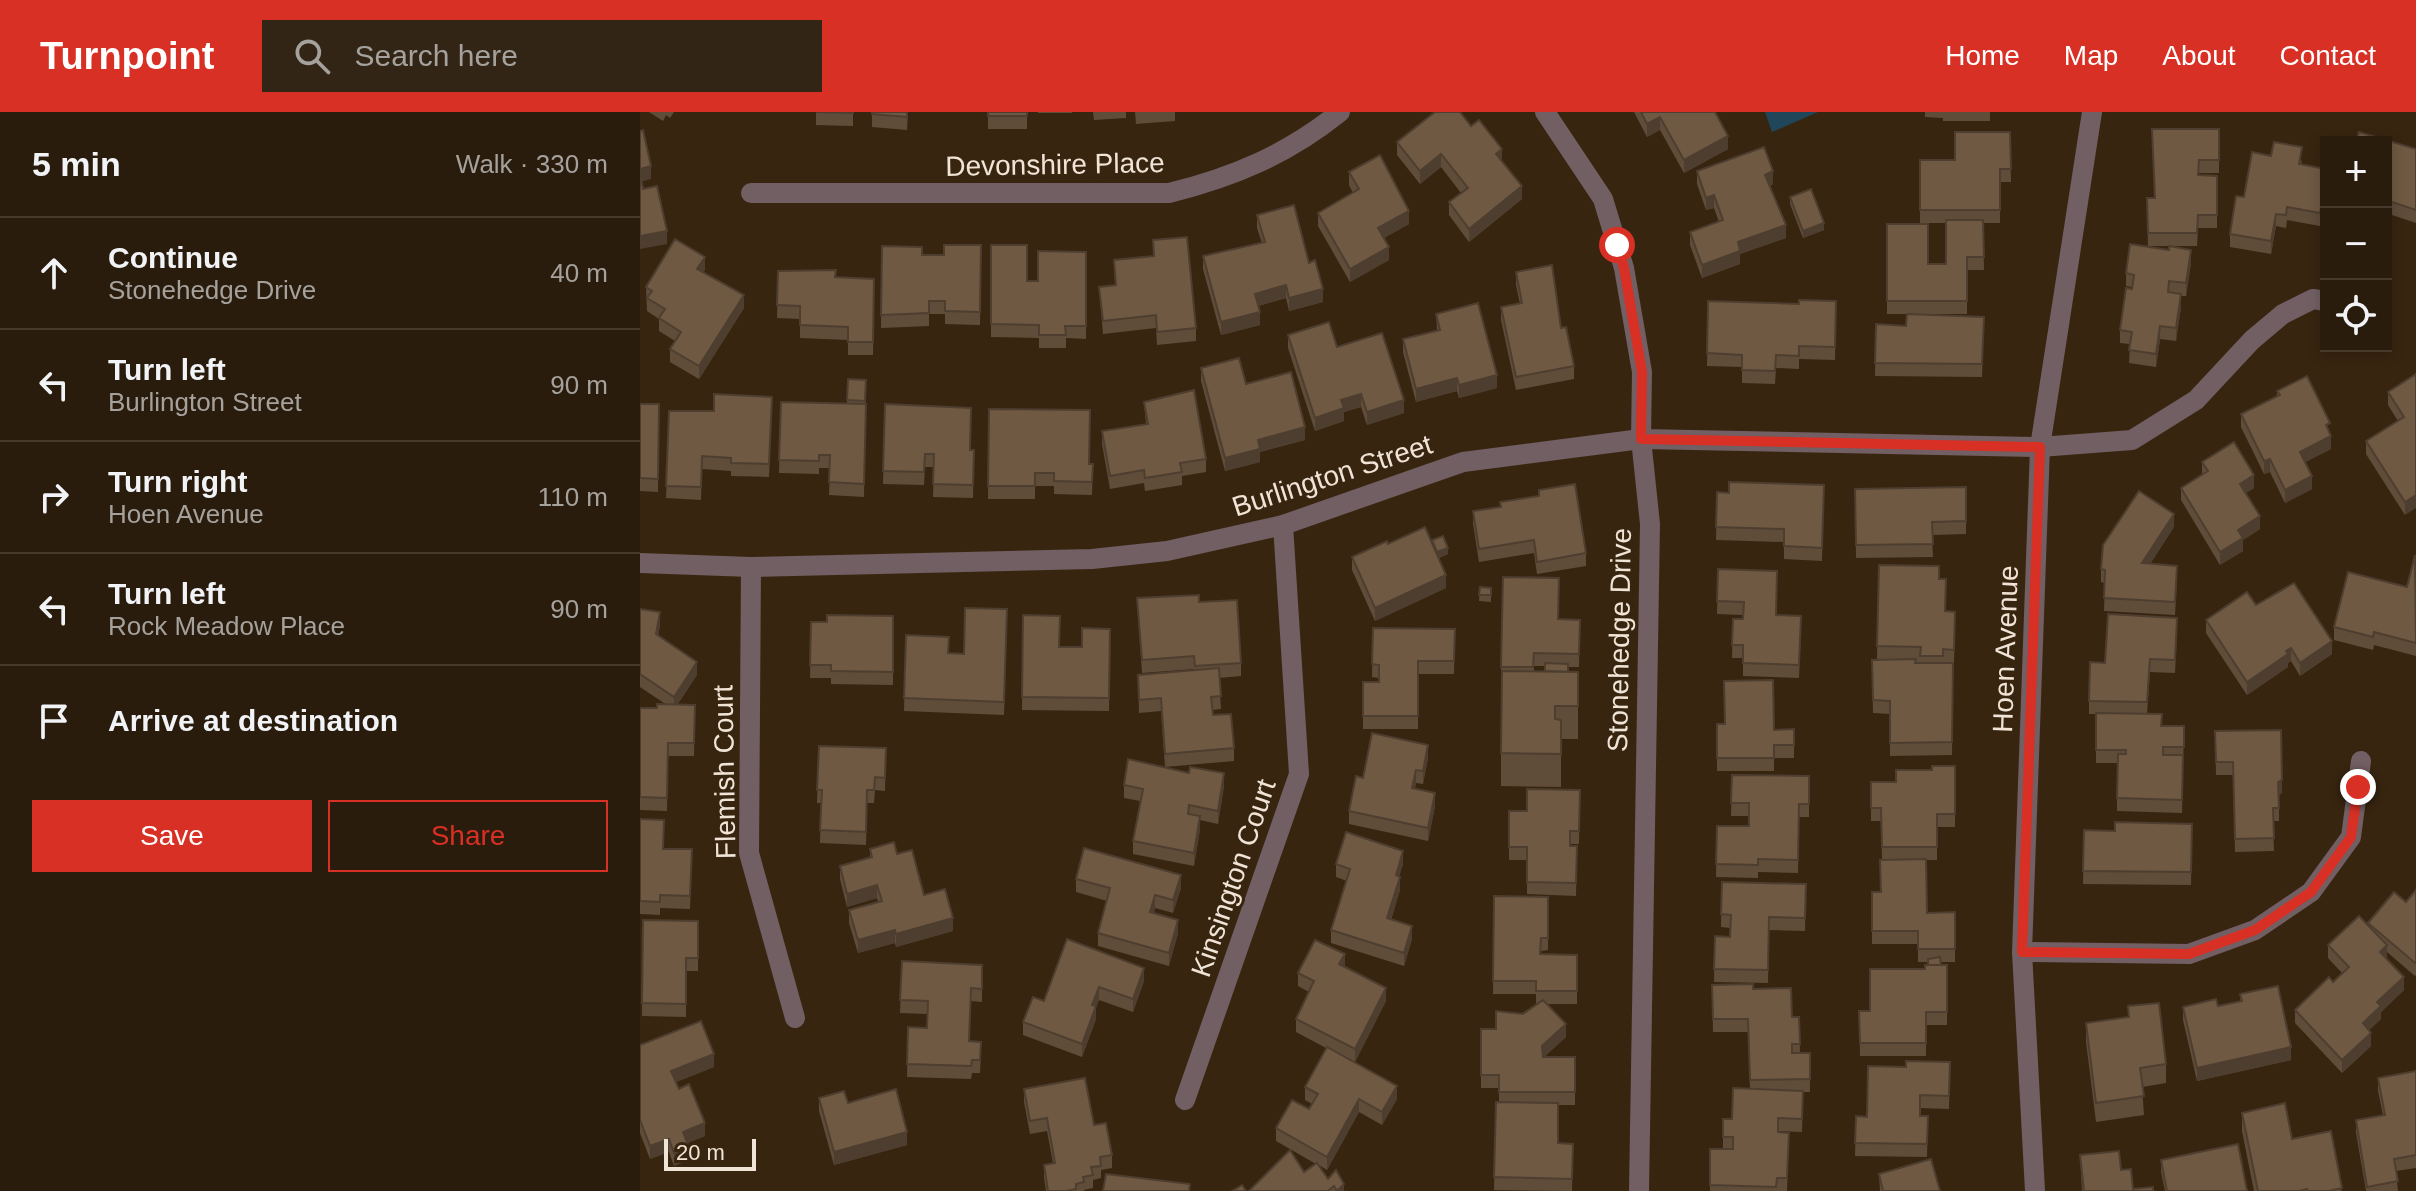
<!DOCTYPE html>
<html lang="en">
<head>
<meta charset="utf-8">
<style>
  :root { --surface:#2a1c0c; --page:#322515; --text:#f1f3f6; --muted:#a5a19d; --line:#463a2d; --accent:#d93025 }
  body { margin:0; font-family:Helvetica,sans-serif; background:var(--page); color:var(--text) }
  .controls { position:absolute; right:24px; top:24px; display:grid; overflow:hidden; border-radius:0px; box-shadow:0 4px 12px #0003 }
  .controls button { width:72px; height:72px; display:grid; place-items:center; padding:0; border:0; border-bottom:2px solid var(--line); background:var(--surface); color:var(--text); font:40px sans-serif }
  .scale { position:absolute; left:24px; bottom:20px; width:92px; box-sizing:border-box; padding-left:8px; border:4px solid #f0e4d7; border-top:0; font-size:22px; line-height:28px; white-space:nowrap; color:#f0e4d7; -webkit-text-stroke:6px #382510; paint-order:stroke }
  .stop { position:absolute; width:24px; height:24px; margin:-18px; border:6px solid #d93025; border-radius:50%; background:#fff }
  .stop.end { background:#d93025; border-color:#fff; box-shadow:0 2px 8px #0008 }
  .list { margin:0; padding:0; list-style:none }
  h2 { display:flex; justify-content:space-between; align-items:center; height:104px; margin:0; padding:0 32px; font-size:34px }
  h2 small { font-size:26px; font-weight:400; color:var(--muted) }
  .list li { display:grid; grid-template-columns:52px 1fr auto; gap:24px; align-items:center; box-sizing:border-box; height:112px; padding:0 32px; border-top:2px solid var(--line) }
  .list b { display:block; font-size:30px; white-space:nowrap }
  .list p { margin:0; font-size:26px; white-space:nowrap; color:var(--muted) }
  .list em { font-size:26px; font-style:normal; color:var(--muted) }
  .actions { display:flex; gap:16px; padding:24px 32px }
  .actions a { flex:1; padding:18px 0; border:2px solid var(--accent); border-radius:0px; text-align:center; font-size:28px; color:var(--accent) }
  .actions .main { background:var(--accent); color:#fff }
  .icon { flex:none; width:44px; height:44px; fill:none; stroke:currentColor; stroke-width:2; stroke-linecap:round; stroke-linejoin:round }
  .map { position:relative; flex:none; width:1776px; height:1079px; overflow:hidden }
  header { display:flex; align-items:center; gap:48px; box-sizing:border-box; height:112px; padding:0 40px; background:var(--accent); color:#fff }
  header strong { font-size:38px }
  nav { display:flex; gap:44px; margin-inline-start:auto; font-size:28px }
  .search { width:560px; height:72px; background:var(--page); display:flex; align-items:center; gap:20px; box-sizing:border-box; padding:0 28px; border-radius:0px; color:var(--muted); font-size:30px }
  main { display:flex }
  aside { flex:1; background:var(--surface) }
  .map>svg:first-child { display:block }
</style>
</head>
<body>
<header>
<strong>Turnpoint</strong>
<div class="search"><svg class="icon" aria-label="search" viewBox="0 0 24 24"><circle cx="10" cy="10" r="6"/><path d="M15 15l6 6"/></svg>Search here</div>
<nav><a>Home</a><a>Map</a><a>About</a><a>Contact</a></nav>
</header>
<main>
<aside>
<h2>5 min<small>Walk · 330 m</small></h2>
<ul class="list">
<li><svg class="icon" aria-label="ahead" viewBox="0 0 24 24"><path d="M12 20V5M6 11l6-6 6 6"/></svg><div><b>Continue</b><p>Stonehedge Drive</p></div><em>40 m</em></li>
<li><svg class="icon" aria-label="left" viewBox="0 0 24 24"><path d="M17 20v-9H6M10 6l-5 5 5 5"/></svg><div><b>Turn left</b><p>Burlington Street</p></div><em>90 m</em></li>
<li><svg class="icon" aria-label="right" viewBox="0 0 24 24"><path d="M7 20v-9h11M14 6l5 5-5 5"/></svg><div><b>Turn right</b><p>Hoen Avenue</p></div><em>110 m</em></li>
<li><svg class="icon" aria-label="left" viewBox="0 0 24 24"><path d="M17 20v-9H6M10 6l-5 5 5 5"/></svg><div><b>Turn left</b><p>Rock Meadow Place</p></div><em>90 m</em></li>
<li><svg class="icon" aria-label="arrive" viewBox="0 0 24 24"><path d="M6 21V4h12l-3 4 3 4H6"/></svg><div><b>Arrive at destination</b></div></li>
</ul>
<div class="actions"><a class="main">Save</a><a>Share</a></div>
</aside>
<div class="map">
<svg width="1776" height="1079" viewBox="0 0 1776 1079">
  <rect width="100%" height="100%" fill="#382510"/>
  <path fill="#204759" d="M1125,0H1178L1132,20Z"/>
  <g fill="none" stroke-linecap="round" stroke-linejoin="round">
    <g stroke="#715f63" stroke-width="20">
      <path d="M905,0L963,87L984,156L1002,260L1001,327L1010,412L999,1079"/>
      <path d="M111,81H529C594,65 648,42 700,0"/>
      <path d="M0,451L111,455L452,447L527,439L643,413L823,350L1001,327L1400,335L1492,328L1556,288L1612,228L1643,202L1673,187L1686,189"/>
      <path d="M111,455L109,741L155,906"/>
      <path d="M1382,840L1549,842L1615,818L1671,780L1711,725L1721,649"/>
      <path d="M545,988L659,662L643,413"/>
      <path d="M1395,1079L1382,840L1400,335L1452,0"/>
    </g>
  </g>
  <g fill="#5f4d3a" fill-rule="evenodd">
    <path d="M9,0H34L30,6L26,3L23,9Z"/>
    <path d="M176,0H213V14L176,13Z"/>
    <path d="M232,0H268L267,18L232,15Z"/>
    <rect x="348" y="0" width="39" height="17"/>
    <rect x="398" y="0" width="34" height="1"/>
    <path d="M453,0H486V6L454,8Z"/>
    <path d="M495,0H535V9L496,12Z"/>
    <path d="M994,0H1076L1075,1L1088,37L1044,61L1020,18L1007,25Z"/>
    <path d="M1285,0H1350V9H1303V6L1285,5Z"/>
    <path d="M1579,17V61H1559L1558,63L1577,64V116H1558L1557,134H1508L1507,86H1514Z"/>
    <path d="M1370,20L1371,70H1360V111H1343L1344,158H1327V202H1268L1344,205L1342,265L1235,264L1236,212L1266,214L1267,202H1247V112L1288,152H1306V111H1280V48H1315Z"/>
    <path d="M757,30L862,50L882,87L829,130L809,103V90L821,81L801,55L780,72L757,43Z"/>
    <path d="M1746,30L1776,37V111L1746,101Z"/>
    <path d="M1662,48L1661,52L1686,57V86L1680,114L1647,108L1646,116L1636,114L1631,142L1590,135V122L1604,85Z"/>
    <path d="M1057,59L1133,72L1130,74L1146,126L1100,142V152L1062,166L1050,133V120L1079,110L1074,96L1066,98L1057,72Z"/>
    <path d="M709,60L769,112L744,126L749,148L710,170L678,114V101L713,81L709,73Z"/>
    <path d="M1150,85L1184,118L1163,126L1150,92Z"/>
    <path d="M617,103L669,151L683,190L649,199L646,186L618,194L620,213L581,223L563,157V144L622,131L617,116Z"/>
    <path d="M513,128L556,216V229L517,233L516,216L463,222L459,175L475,173L474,148L513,144Z"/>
    <path d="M341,133L340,213L305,212V202H289V214L241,216L242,134L282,143H304Z"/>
    <path d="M351,133L387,169H398L446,140V227L426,226V236H399V226L351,225Z"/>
    <path d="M1551,151L1546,184H1541V195L1536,229L1520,227L1516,255L1489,251L1490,232L1480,231V218L1492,175L1486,174V161Z"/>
    <path d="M65,158L63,161L104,196L59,267L30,250V237L35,229L19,219V207L7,199L6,175Z"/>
    <path d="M138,159L195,165L234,167L233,243H208V228L160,226V207L137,206Z"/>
    <path d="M876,160L921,216L934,254V267L876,278L861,208V195L880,192L876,173Z"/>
    <path d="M1068,189L1159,192L1196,189L1195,248L1159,247V257L1136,256L1135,272L1102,271V255L1067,254Z"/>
    <path d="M796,202L857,276L819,286L817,279L776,290L763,240V227L797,218Z"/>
    <path d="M648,223L697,235L764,301L727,313L721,295L704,300V309L675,319L648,236Z"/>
    <path d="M561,256L606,272L665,328L620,340V350L585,359L561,269Z"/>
    <path d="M1776,262L1765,403L1726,342V329L1758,309L1748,293V280Z"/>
    <path d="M208,267L226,268L224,385L189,383L190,356H179V362L139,361L141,290L207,292Z"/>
    <path d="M1637,279L1690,321L1691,337L1665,350L1672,377L1645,391L1630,360L1624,362L1601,315V302L1637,284Z"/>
    <path d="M504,290L566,347V360L542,364V373L505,379L504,371L470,377L462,332V319L506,312Z"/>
    <path d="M0,292H19L18,380L0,379Z"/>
    <path d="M245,292L330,338H334L333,386L293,385L294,355H285L284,373L243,372Z"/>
    <path d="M349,297L449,352H453L452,383L414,382V374H395V387H348Z"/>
    <path d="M132,298L129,365L91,364V359L62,357L61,388L26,386L29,299Z"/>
    <path d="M1562,350L1614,376L1606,381L1620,417L1603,428V439L1580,453L1541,388V376L1562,363Z"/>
    <path d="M1184,373L1182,449L1144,447V430L1076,428L1077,380L1089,381Z"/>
    <path d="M1326,375V422L1292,423L1293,445L1216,446L1215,377Z"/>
    <path d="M860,390L946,441V454L897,462L894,441L839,450L833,412V399L860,395Z"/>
    <path d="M1534,415L1510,452L1537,467L1535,503L1464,499L1465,471L1461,470V457Z"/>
    <path d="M792,428L808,442L799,446L806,476L735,509L712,458V445L748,432H792Z"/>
    <path d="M1776,443V544L1734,533L1733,538L1694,528V515L1767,475Z"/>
    <path d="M1239,453L1299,467L1305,499L1315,500L1314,550H1303V551H1313L1312,643L1250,644V602L1233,601L1232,548L1237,547Z"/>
    <path d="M1078,457L1136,503L1161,517L1159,566L1103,564V546H1092L1093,507H1103V503L1077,502Z"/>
    <path d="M840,475L851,476V490L839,489Z"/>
    <path d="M497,486L559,490L601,551V564L579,566L581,597L572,598L573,603L594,636V649L525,655L521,599L499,601L498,563L554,558V557L502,561Z"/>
    <path d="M1616,493L1692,542L1660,564L1651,549L1648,551V555L1607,583L1566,521V508Z"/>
    <path d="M0,497L20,513L18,524L57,563L37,593H55L54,644H28L27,699L0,698V596H17L27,593L0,575Z"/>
    <path d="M367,497L364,603L264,599L266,523L308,541L324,542Z"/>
    <path d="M383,503L420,535H442L470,517L469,599L382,598Z"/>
    <path d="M253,504V573L191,572V566H170L171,510H187Z"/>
    <path d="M919,507L940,508L939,555H928V560H938V627H921V675L861,674V555ZM894,554H905V559H894Z"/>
    <path d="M733,516L815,517L814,562H778V617H723V570H739V566L732,565Z"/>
    <path d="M1537,519L1535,561L1510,560L1507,602L1522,614H1544L1542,701L1477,699V651H1456V602H1449V589L1465,551Z"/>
    <path d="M1077,612L1134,618L1154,617V646H1134V659H1077Z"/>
    <path d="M1575,619L1642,681L1639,683V709H1633L1634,739L1595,740L1593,663H1576Z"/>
    <path d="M179,634L246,636L245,679L235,678L234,691H227L226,733L180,731L181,691H177Z"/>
    <path d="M788,646L783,672L776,671L775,676L795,694L788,729L709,712V699L723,666Z"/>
    <path d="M1315,654V715H1297V748H1286L1287,801L1315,800V850H1300L1301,853H1307V913H1286V944H1220L1219,899H1230L1288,853V850H1278V832H1232V780H1241L1242,748L1241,709H1231V670H1256L1292,658Z"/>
    <path d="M1092,663L1169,664V705H1159L1158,761L1118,760V766L1076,765L1077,714H1109V704H1091Z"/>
    <path d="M484,673L584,674L578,712L560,708V717L554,754L493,742V729L500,689L484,686Z"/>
    <path d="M940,678L939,732H930V734H937L936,784L887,782V748H869V735L887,699Z"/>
    <path d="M0,707L23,737H52L50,797L20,796V803L0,802Z"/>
    <path d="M1552,712L1551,773L1443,772L1444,718L1475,719Z"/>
    <path d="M230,737L257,742L284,783L313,819L256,835L255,831L218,841L209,811V798L238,790L237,786L207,795L200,767V754L230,746Z"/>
    <path d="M696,752H763L759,764L760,778L751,808L772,827L764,854L691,831V818L707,769L696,765Z"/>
    <path d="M436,767L541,776L533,801L515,796L514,801L538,821L529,854L458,834V821L467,789L436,780Z"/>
    <path d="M1082,770L1166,772L1165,819L1129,818L1128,871L1074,870L1075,824L1090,825V816L1081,815Z"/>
    <path d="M1776,778V863L1775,864L1747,840L1746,847L1764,878L1741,900V907L1729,918L1731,934L1702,961L1655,911V898L1693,870L1702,861L1688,846V833L1728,813V811L1766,790Z"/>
    <path d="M854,784L908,785V838L901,839V842L937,843V892H907L926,925L904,945H935V993H918V1031L933,1032L932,1079L854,1078L856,990H859V976H841V917H856L897,892H896V882H853Z"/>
    <path d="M3,808L58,809V859H46V905L2,904Z"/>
    <path d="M427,827L504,869L493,900L459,888L456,895V907L442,945L383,923V910L404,889Z"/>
    <path d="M262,849L342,853V890L331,889L329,929L341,943L340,961H332L331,967L267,965L268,915L287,916L288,902L260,901Z"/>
    <path d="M705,855L746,889L715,950L700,942L757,987L742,1013L719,1000L687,1058L679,1053L688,1067L704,1079H609L664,1060L676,1052L636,1029V1016L669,997L672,992L665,988V975L686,936L656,920V907L669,880L658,874V861Z"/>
    <path d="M1072,873L1113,877L1152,905H1159L1160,941H1170V980H1163L1162,1020L1138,1019V1020L1149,1021L1147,1079H1070V1037H1083V1007H1092L1110,977L1108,920H1073Z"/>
    <path d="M1600,882L1651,948L1557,969L1543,908V895L1578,894L1600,890Z"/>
    <path d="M1488,894L1526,952V971L1502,975L1504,1003L1456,1010L1446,930V911L1488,905Z"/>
    <path d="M0,933L74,955L36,970L65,1024L47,1031L49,1048L34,1054L29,1040L10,1047L0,1021Z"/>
    <path d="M1310,950L1309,997L1280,996V1004H1288L1287,1045L1215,1044L1216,1004L1227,1005L1266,955Z"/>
    <path d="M1776,959V1056L1756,1059L1758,1079H1726L1716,1021V1008L1743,1003L1738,979V966Z"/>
    <path d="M384,977L454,1013L472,1043V1056L461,1058V1066L453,1068V1076L444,1078V1079H406L404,1066V1053L413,1051L407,1019L390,1022L384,990Z"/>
    <path d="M179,986L208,991L267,1033L194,1053L179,999Z"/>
    <path d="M1602,1001L1652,1027L1702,1079H1614L1602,1019Z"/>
    <path d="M1440,1043L1481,1058L1493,1077L1513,1079H1442Z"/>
    <path d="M1521,1048L1607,1079H1525L1521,1060Z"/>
    <path d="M1239,1062L1300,1079H1240Z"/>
  </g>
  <g fill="#4e3e2f">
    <path d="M1020,5V18L1007,25V12Z"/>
    <path d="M1088,24V37L1044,61V48Z"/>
    <path d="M862,37V50L856,42Z"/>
    <path d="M801,42V55L780,72V59Z"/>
    <path d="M11,54V67L0,70V57Z"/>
    <path d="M1133,59V72L1125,76V63Z"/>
    <path d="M1686,73V86L1680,114V101Z"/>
    <path d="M882,74V87L829,130V117Z"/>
    <path d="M1074,83V96L1066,98V86Z"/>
    <path d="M769,99V112L738,129V116Z"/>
    <path d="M1636,102V114L1631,142V129Z"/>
    <path d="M1184,111V118L1163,126V119Z"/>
    <path d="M1146,113V126L1100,142V152L1062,166V153L1098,130Z"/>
    <path d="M27,119V132L0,137V124Z"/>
    <path d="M749,135V148L710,170V157Z"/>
    <path d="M1551,138V151L1546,184V171Z"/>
    <path d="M65,145V158L57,170V157Z"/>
    <path d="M646,173V186L615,195V182Z"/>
    <path d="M683,177V190L649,199V186Z"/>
    <path d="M1541,182V195L1536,229V216Z"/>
    <path d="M104,183V196L59,267V254Z"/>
    <path d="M620,200V213L581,223V210Z"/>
    <path d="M1520,214V227L1516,255V242Z"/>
    <path d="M857,263V276L819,286V273Z"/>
    <path d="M817,266V279L776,290V277Z"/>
    <path d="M721,282V295L704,300V309L675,319V306L701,288Z"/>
    <path d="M764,288V301L727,313V300Z"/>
    <path d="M665,315V328L620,340V350L585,359V346L618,328Z"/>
    <path d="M1691,324V337L1660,353V340Z"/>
    <path d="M1630,347V360L1624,362V349Z"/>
    <path d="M1614,363V376L1600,385V372Z"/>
    <path d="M1672,364V377L1645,391V378Z"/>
    <path d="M1776,383V396L1765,403V390Z"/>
    <path d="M1534,402V415L1502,464V451Z"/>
    <path d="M1620,404V417L1603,428V439L1580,453V440L1598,418Z"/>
    <path d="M808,436V442L797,446V440Z"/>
    <path d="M806,463V476L735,509V496Z"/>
    <path d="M20,500V513L16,535V522Z"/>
    <path d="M1692,529V542L1660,564V551Z"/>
    <path d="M1651,536V549L1648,551V555L1607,583V570Z"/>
    <path d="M57,550V563L34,598V585Z"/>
    <path d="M788,633V646L783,672V659Z"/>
    <path d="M776,658V671L772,689V676Z"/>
    <path d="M584,661V674L578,712V699Z"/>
    <path d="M1642,668V681L1638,683V670Z"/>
    <path d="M795,681V694L788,729V716Z"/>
    <path d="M560,704V717L554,754V741Z"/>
    <path d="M763,739V752L756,776V763Z"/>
    <path d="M541,763V776L533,801V788Z"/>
    <path d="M760,765V778L747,819V806Z"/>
    <path d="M237,773V786L207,795V782Z"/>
    <path d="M515,783V796L510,813V800Z"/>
    <path d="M313,806V819L256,835V822Z"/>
    <path d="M538,808V821L529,854V841Z"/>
    <path d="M772,814V827L764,854V841Z"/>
    <path d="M255,818V831L218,841V828Z"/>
    <path d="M1747,833V846L1740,853V840Z"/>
    <path d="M705,842V855L699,852Z"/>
    <path d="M504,856V869L493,900V887Z"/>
    <path d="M1764,865V878L1741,900V907L1723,924V911L1737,890Z"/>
    <path d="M459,875V888L456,895V907L442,945V932L452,893Z"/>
    <path d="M746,876V889L715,950V937Z"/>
    <path d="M926,912V925L902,946V934Z"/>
    <path d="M1731,921V934L1702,961V948Z"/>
    <path d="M1651,935V948L1557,969V956Z"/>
    <path d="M74,942V955L31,972V959Z"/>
    <path d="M757,974V987L742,1013V1000Z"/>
    <path d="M719,987V1000L687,1058V1045Z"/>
    <path d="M65,1011V1024L43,1033V1020Z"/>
    <path d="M267,1020V1033L194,1053V1040Z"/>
    <path d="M29,1027V1040L10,1047V1034Z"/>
    <path d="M49,1035V1048L34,1054V1041Z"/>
    <path d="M704,1072V1079H697Z"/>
  </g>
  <g fill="#6f5943" stroke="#4e3e2f" stroke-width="2">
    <path d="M176,0H213V1Z"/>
    <path d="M232,0H267V5L232,2Z"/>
    <rect x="348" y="0" width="39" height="4"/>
    <path d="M795,0H820L831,14L839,8L862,37L856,42L882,74L829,117L809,90L828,76L801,42L780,59L757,30Z"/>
    <path d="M1001,0H1075L1088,24L1044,48L1020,5L1007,12Z"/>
    <path d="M1512,17H1579V48H1559L1558,63L1577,64V103H1558L1557,121H1508L1507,86H1515Z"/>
    <path d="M3,18L11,54L0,57V19Z"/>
    <path d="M1315,20H1370L1371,57H1360V98H1280V48H1315Z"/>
    <path d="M1719,20L1776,37V98L1746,88V30H1716Z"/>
    <path d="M1634,30L1662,35L1659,52L1686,57V73L1680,101L1647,95L1646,103L1636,102L1631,129L1590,122L1596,84L1604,85L1612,40L1631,44Z"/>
    <path d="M1124,35L1133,59L1125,63L1146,113L1098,130L1100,139L1062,153L1050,120L1083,108L1074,83L1066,86L1057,59Z"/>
    <path d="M740,43L769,99L738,116L749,135L710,157L678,101L719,77L709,60Z"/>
    <path d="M0,62L3,77L17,74L27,119L0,124Z"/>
    <path d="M1171,77L1184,111L1163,119L1150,85Z"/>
    <path d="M654,93L669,151L675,148L683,177L649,186L646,173L615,182L620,200L581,210L563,144L625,130L617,103Z"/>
    <path d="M1306,108H1343L1344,145H1327V189H1247V112H1288V152H1306Z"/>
    <path d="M547,125L556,216L517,220L516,203L463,209L459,175L476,173L474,148L514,144L513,128Z"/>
    <path d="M35,127L65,145L57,157L104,183L59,254L30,237L41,220L19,206L25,197L7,186L12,179L6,175Z"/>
    <path d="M1490,132L1529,138V134L1551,138L1546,171L1529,169L1528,180L1541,182L1536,216L1520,214L1516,242L1489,238L1492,220L1480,218L1486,176L1492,177L1494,163L1486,161Z"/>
    <path d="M304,133H341L340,200L305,199V189H289V201L241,203L242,134L282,135V143H304Z"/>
    <path d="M351,133H387V169H398V139L446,140V214H425L426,223H399V213L351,212Z"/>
    <path d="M912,153L921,216L926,215L934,254L876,265L861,195L882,191L876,160Z"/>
    <path d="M196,158L195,165L234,167L233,230H208V215L160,213V194L137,193L138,159Z"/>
    <path d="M1159,188L1196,189L1195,235L1159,234V244L1136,243L1135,259L1102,258V243L1067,241L1068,189L1159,192Z"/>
    <path d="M838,191L857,263L819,273L817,266L776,277L763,227L800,218L796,202Z"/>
    <path d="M1267,202L1344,205L1342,252L1235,251L1236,212L1266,214Z"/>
    <path d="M689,210L697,235L742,221L764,288L727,300L721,282L701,288L704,296L675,306L648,223Z"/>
    <path d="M599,246L606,272L651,260L665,315L618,328L620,337L585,346L561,256Z"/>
    <path d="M1776,262V383L1765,390L1726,329L1764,305L1748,280Z"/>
    <path d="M1667,264L1690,311L1686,313L1691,324L1660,340L1672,364L1645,378L1630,347L1624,349L1601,302L1640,283L1637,279Z"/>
    <path d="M208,267L226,268L225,289L207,288Z"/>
    <path d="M554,278L566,347L540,351L542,360L505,366L504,358L470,364L462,319L508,312L504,290Z"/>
    <path d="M74,282L132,285L129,352L91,351V346L62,344L61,375L26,374L29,299H74Z"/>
    <path d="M141,290L226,292L224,372L189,370L190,343H179V349L139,348Z"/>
    <path d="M0,292H19L18,367L0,366Z"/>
    <path d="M245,292L331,296L330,338H334L333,373L293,372L294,342H285L284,360L243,359Z"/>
    <path d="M349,297L450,298L449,352H453L452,370L414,369V361H395V374H348Z"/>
    <path d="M1594,330L1614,363L1600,372L1620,404L1598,418L1603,426L1580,440L1541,376L1568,359L1562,350Z"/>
    <path d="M1089,370L1184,373L1182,436L1144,434V417L1076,415L1077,380L1089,381Z"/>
    <path d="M935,372L946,441L897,450L894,428L839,437L833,399L861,395L860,390L899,384V378Z"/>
    <path d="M1326,375V409L1292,410L1293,432L1216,433L1215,377Z"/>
    <path d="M1499,379L1534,402L1502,451L1537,454L1535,490L1464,486L1465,458L1461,457L1463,433Z"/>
    <path d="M785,415L806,463L735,496L712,445L747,429L748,432Z"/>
    <path d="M803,424L808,436L797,440L792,428Z"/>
    <path d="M1775,443L1776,531L1734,520L1733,525L1694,515L1708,460L1767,475Z"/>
    <path d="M1239,453L1299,454V467H1306L1305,499L1315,500L1314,538L1303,537V544H1280L1281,535L1237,534Z"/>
    <path d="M1078,457L1137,459L1136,503L1161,504L1159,553L1103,551V533H1092L1093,507H1103L1104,490L1077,489Z"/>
    <path d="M863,465L919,466L918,507L940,508L939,542L894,541L893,555H861Z"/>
    <path d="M1654,471L1692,529L1660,551L1651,536L1646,539L1648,542L1607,570L1566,508L1607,480L1616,493Z"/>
    <path d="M840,475L851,476V483H839Z"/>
    <path d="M559,483V490L597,488L601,551L555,554L554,544L502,548L497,486Z"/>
    <path d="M325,496L367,497L364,590L264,586L266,523L309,525L308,541L324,542Z"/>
    <path d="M0,497L20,500L16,522L57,550L34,585L0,562Z"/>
    <path d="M1468,502L1537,506L1535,548L1510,547L1507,590L1449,589L1450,550L1465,551Z"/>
    <path d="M187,503L253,504V560L191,559V553H170L171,510H187Z"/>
    <path d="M383,503L420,504L419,535H442V516L470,517L469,586L382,585Z"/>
    <path d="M733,516L815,517L814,549H778V604H723V570H739V553L732,552Z"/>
    <path d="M1276,547L1275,551H1313L1312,630L1250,631V589L1233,588L1232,548Z"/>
    <path d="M905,551L928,552V560L905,559Z"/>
    <path d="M579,556L581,584L571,585L573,603L591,602L594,636L525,642L521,586L499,588L498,563Z"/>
    <path d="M862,559L938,560V594H915V607L921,608V642L861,641Z"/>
    <path d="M1133,568L1134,618L1154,617V633H1134V646H1077V612H1085L1084,569Z"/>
    <path d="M17,592L55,593L54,631H28L27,686L0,685V596H17Z"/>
    <path d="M1456,601L1522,602L1521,614H1544V635H1523V643H1543L1542,688L1477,686L1478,642H1486V638H1456Z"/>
    <path d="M1641,618L1642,668L1638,670L1639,696H1633L1634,726L1595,727L1593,650H1576L1575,619Z"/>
    <path d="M732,621L788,633L783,659L776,658L772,676L795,681L788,716L709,699L716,664L723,666Z"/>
    <path d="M179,634L246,636L245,666L235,665L234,678H227L226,720L180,718L182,678H177Z"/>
    <path d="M488,647L549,661L550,655L584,661L578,699L549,693L548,702L560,704L554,741L493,729L503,677L484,673Z"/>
    <path d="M1292,654H1315V702H1297V735H1242L1241,696H1231V670H1256V658H1292Z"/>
    <path d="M1092,663L1169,664V692H1159L1158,748L1118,747V753L1076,752L1077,714H1109V691H1091Z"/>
    <path d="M887,677L940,678L939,719H930V734H937L936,771L887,770V735H869V699H887Z"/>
    <path d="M0,707L24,708L23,737H52L50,784L20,783V790L0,789Z"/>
    <path d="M1475,710L1552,712L1551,760L1443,759L1444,718L1475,719Z"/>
    <path d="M706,720L763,739L756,763L760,765L747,806L772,814L764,841L691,818L710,757L696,752Z"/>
    <path d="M254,730L257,742L272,738L284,783L305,777L313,806L256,822L255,818L218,828L209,798L242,789L237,773L207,782L200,754L232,745L230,737Z"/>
    <path d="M444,736L541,763L533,788L515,783L510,800L538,808L529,841L458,821L470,776L436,767Z"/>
    <path d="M1286,747L1287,801L1315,800V837H1278V819H1232V780H1241L1240,748Z"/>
    <path d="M1082,770L1166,772L1165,806L1129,805L1128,858L1074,857L1075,824L1090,825L1091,803L1081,802Z"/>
    <path d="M1776,778V850L1775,851L1728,811L1754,780L1766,790Z"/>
    <path d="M854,784L908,785V826H901L900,842L937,843V879H896V869H853Z"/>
    <path d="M1719,804L1747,833L1740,840L1764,865L1737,890L1741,894L1723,911L1731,921L1702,948L1655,898L1689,865L1693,870L1709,855L1688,833Z"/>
    <path d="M3,808L58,809V846H46V892L2,891Z"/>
    <path d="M427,827L504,856L493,887L459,875L452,893L456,894L442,932L383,910L393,885L404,889Z"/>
    <path d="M675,828L705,842L699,852L746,876L715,937L656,907L674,869L658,861Z"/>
    <path d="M1300,845L1301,853H1288V847Z"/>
    <path d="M262,849L342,853V877L331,876L329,929L341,930L340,948H332L331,954L267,952L268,915L287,916L288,889L260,888Z"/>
    <path d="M1285,853H1307V900H1286V931H1220L1219,899H1230V857H1285Z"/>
    <path d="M1113,872V877L1151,876L1152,905H1159L1160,932H1152V941H1170V967L1110,968L1108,907H1073L1072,873Z"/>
    <path d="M1638,874L1651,935L1557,956L1543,895L1576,887L1578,894L1602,889L1600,882Z"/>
    <path d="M903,888L926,912L902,934L903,945H935V980H859V963H841V917H856V899L883,902Z"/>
    <path d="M1519,891L1526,952L1500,956L1504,984L1456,991L1446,911L1489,905L1488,894Z"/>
    <path d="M61,909L74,942L31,959L39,977L49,972L65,1011L43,1020L49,1035L34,1041L29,1027L10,1034L0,1008V933Z"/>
    <path d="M687,935L757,974L742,1000L719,987L687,1045L636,1016L652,988L669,997L678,982L665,975Z"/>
    <path d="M1266,949L1310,950L1309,984L1280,983V1004H1288L1287,1032L1215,1031L1216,1004L1227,1005L1228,954L1266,955Z"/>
    <path d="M1776,959V1043L1754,1047L1758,1069L1727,1075L1716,1008L1745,1003L1738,966Z"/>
    <path d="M445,966L454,1013L466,1011L472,1043L460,1045L461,1054L451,1055L453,1063L443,1065L444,1070L436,1072V1077L426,1079H408L404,1053L415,1051L407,1006L390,1009L384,977Z"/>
    <path d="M1093,976L1163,979L1162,1007L1138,1006V1020L1149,1021L1147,1066H1137L1136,1075L1070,1073V1037H1093V1025H1083V1007H1092Z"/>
    <path d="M256,977L267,1020L194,1040L179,986L204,979L208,991Z"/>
    <path d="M856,990L918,991V1031L933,1032L932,1067L854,1065Z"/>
    <path d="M1645,991L1652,1027L1691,1019L1702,1076L1689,1079H1668L1667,1077L1659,1079H1618L1602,1001Z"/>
    <path d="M1598,1032L1607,1079H1527L1521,1048Z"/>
    <path d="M650,1038L664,1060L677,1051L688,1067L696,1058L704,1072L697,1079L694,1074L688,1079H609Z"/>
    <path d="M1479,1039L1481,1058L1491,1057L1493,1077L1513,1075V1079H1444L1440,1043Z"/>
    <path d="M1291,1047L1300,1079H1243L1239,1062Z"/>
    <path d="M466,1062L550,1072L549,1079H463Z"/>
    <path d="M602,1073L606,1079H592Z"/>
  </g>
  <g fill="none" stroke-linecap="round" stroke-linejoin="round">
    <path stroke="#d93025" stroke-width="10" d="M977,133L984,156L1002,260L1001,327L1400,335L1382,840L1549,842L1615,818L1671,780L1711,725L1718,675"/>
  </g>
  <g text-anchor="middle" stroke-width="6" stroke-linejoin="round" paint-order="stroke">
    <g font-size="28" fill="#f0e4d7" stroke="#382510">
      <text transform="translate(415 52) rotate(-1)" y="10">Devonshire Place</text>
      <text transform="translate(692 363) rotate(-18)" y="10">Burlington Street</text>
      <text transform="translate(979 528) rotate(-89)" y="10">Stonehedge Drive</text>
      <text transform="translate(1365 537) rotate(-88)" y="10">Hoen Avenue</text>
      <text transform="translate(84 660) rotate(-91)" y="10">Flemish Court</text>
      <text transform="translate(593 766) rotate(-71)" y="10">Kinsington Court</text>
    </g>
  </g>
</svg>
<div class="controls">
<button>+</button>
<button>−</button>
<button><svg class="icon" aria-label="locate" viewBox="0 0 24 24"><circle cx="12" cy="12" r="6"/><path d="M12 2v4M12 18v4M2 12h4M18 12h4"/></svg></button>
</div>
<div class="scale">20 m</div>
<div class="stop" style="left:977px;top:133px"></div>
<div class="stop end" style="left:1718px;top:675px"></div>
</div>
</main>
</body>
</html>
